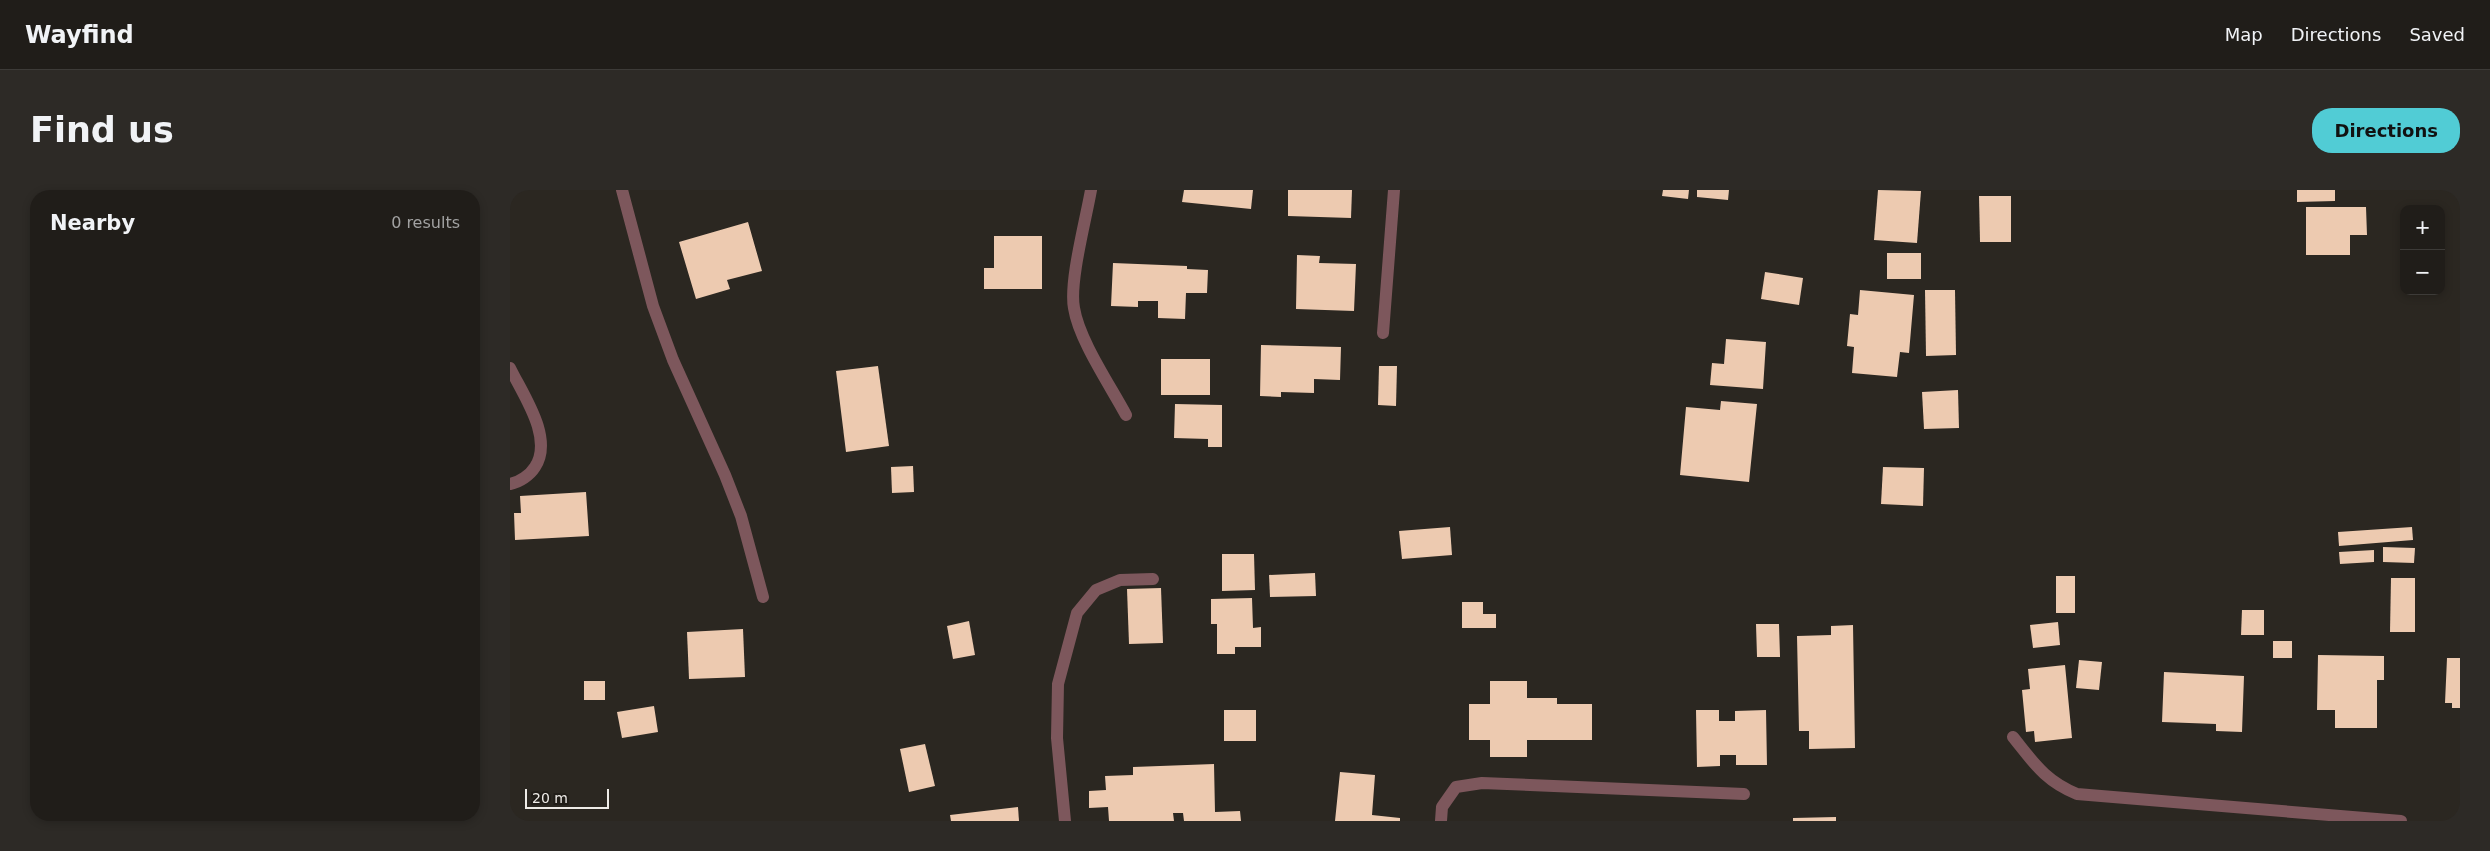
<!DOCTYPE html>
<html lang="en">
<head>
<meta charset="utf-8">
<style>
  :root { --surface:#201d19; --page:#2d2a26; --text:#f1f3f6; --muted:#a2a2a2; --line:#3d3b38; --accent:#51ccd5 }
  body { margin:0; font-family:"DejaVu Sans",sans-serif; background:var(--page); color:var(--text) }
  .controls { position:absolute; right:15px; top:15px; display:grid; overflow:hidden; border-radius:10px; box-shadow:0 2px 8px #0003 }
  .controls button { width:45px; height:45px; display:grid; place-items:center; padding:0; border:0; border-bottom:1px solid var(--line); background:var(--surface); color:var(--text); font:25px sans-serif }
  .scale { position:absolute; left:15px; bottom:12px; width:84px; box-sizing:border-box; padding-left:5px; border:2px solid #eeebe7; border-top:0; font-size:14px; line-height:18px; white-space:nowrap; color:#eeebe7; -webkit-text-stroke:4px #211d18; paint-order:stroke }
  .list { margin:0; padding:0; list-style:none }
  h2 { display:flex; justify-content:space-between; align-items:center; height:65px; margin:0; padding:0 20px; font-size:21px }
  h2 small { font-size:16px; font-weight:400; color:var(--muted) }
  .map { position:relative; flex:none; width:1950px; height:631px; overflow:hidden; border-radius:20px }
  header { display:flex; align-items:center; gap:30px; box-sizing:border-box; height:70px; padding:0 25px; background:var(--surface); border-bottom:1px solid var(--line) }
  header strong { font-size:24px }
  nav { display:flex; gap:28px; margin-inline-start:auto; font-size:18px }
  .intro { display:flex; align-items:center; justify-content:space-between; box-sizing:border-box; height:120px; padding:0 30px }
  h1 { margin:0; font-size:35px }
  .button { padding:12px 22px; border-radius:20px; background:var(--accent); color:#111; font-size:18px; font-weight:700 }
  main { display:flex; gap:30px; padding:0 30px }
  aside { flex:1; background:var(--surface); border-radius:20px; box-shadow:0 2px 8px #0003 }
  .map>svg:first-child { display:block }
</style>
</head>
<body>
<header>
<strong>Wayfind</strong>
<nav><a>Map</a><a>Directions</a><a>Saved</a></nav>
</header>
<div class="intro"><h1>Find us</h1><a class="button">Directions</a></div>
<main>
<aside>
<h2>Nearby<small>0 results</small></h2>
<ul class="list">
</ul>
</aside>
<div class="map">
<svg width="1950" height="631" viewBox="0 0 1950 631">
  <rect width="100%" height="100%" fill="#2b2721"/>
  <g fill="#edcab0">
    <path d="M674,0H743L741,19L672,12Z"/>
    <path d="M778,0H842L841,28L778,26Z"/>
    <path d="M1153,0H1179L1178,9L1152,6Z"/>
    <path d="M1187,0H1219L1218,10L1187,7Z"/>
    <path d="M1368,0L1411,1L1407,53L1364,50Z"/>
    <path d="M1787,0H1825V11L1787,12Z"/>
    <path d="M1469,6H1501V52H1470Z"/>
    <path d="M1796,17H1856L1857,45H1840V65H1796Z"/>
    <path d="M238,32L252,81L217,90L220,99L186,109L169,52Z"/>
    <path d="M484,46H532V99H474V78H484Z"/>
    <rect x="1377" y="63" width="34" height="26"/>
    <path d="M787,65L810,66L809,73L846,74L844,121L786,119Z"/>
    <path d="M603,73L677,76V79L698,80L697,103H676L675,129L648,128V111H628V117L601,116Z"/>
    <path d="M1255,82L1293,88L1289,115L1251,109Z"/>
    <path d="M1350,100L1404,105L1399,163L1390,162L1387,187L1342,183L1344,157L1337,156L1340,124L1348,125Z"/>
    <path d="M1415,100H1445L1446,165L1416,166Z"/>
    <path d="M1216,149L1256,152L1253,199L1200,195L1202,173L1214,174Z"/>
    <path d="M751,155L831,157L830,190L804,189V203L771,202V207L750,206Z"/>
    <rect x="651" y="169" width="49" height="36"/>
    <path d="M368,176L379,256L336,262L326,181Z"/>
    <path d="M869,176H887L886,216L868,215Z"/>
    <path d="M1448,200L1449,238L1414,239L1412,202Z"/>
    <path d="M1211,211L1247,214L1239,292L1170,285L1176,217L1210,220Z"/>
    <path d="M665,214L712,215V257H698V249L664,248Z"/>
    <path d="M403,276L404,302L382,303L381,277Z"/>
    <path d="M1373,277L1414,278L1413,316L1371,314Z"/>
    <path d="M76,302L79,346L5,350L4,323H11L10,306Z"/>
    <path d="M940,337L942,365L892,369L889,341Z"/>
    <path d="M1902,337L1903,350L1829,356L1828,342Z"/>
    <path d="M1873,357L1905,358L1904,373L1873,372Z"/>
    <path d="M1864,360V372L1830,374L1829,362Z"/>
    <path d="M712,364H744L745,400L712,401Z"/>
    <path d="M805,383L806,406L760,407L759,385Z"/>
    <rect x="1546" y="386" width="19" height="37"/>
    <path d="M1881,388H1905V442H1880Z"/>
    <path d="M651,398L653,453L619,454L617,399Z"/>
    <path d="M742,408L743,438L751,437V457H725V464H707V434H701V409Z"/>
    <path d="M952,412H973V424H986V438H952Z"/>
    <path d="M1732,420H1754V445H1731Z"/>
    <path d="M459,431L465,465L443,469L437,436Z"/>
    <path d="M1548,432L1550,455L1523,458L1520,435Z"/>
    <path d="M1246,434H1269L1270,467H1247Z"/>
    <path d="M1343,435L1345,558L1299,559V541H1289L1287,446L1321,445V436Z"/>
    <path d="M233,439L235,487L179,489L177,442Z"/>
    <rect x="1763" y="451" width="19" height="17"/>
    <path d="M1808,465L1874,466V490H1867V538H1825V520H1807Z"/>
    <path d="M1937,468H1950V518H1942V513H1935Z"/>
    <path d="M1569,470L1592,472L1589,500L1566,498Z"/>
    <path d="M1555,475L1562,548L1525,552L1524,541L1516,542L1512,500L1520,499L1518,479Z"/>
    <path d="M1654,482L1734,486L1732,542L1706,541V534L1652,532Z"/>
    <rect x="74" y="491" width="21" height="19"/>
    <path d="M980,491H1017V508H1047V514H1082V550H1017V567H980V550H959V514H980Z"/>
    <path d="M144,516L148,542L112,548L107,522Z"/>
    <rect x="714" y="520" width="32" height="31"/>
    <path d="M1186,520H1209V531H1225V521L1256,520L1257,575H1226V565H1210V576L1187,577Z"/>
    <path d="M415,554L425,596L399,602L390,559Z"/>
    <path d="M704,574L705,622L730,621L731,631H674L673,623H663L664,631H599L598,617L579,618V601L596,600L595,586L623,585V577Z"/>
    <path d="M830,582L865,585L862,625L890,628V631H825Z"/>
    <path d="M508,617L509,631H441L440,625Z"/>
    <path d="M1326,627V631H1283V628Z"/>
  </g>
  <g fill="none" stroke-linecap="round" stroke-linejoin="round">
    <g stroke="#7d575c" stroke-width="12">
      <path d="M112,0L143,116L163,170L215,285L231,326L253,407"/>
      <path d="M581,0C576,29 559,92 564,118C569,150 600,195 616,225"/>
      <path d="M873,143L884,0"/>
      <path d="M0,178C13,205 44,248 25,277C20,285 10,292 0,294"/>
      <path d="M1503,547C1524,573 1535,591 1567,604L1891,631"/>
      <path d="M555,631L547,548L548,494L567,423L586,400L610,390L643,389"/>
      <path d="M931,631L932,617L946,597L972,593L1234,604"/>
    </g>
  </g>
</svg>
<div class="controls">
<button>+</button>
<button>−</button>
</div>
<div class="scale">20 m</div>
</div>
</main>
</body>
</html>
